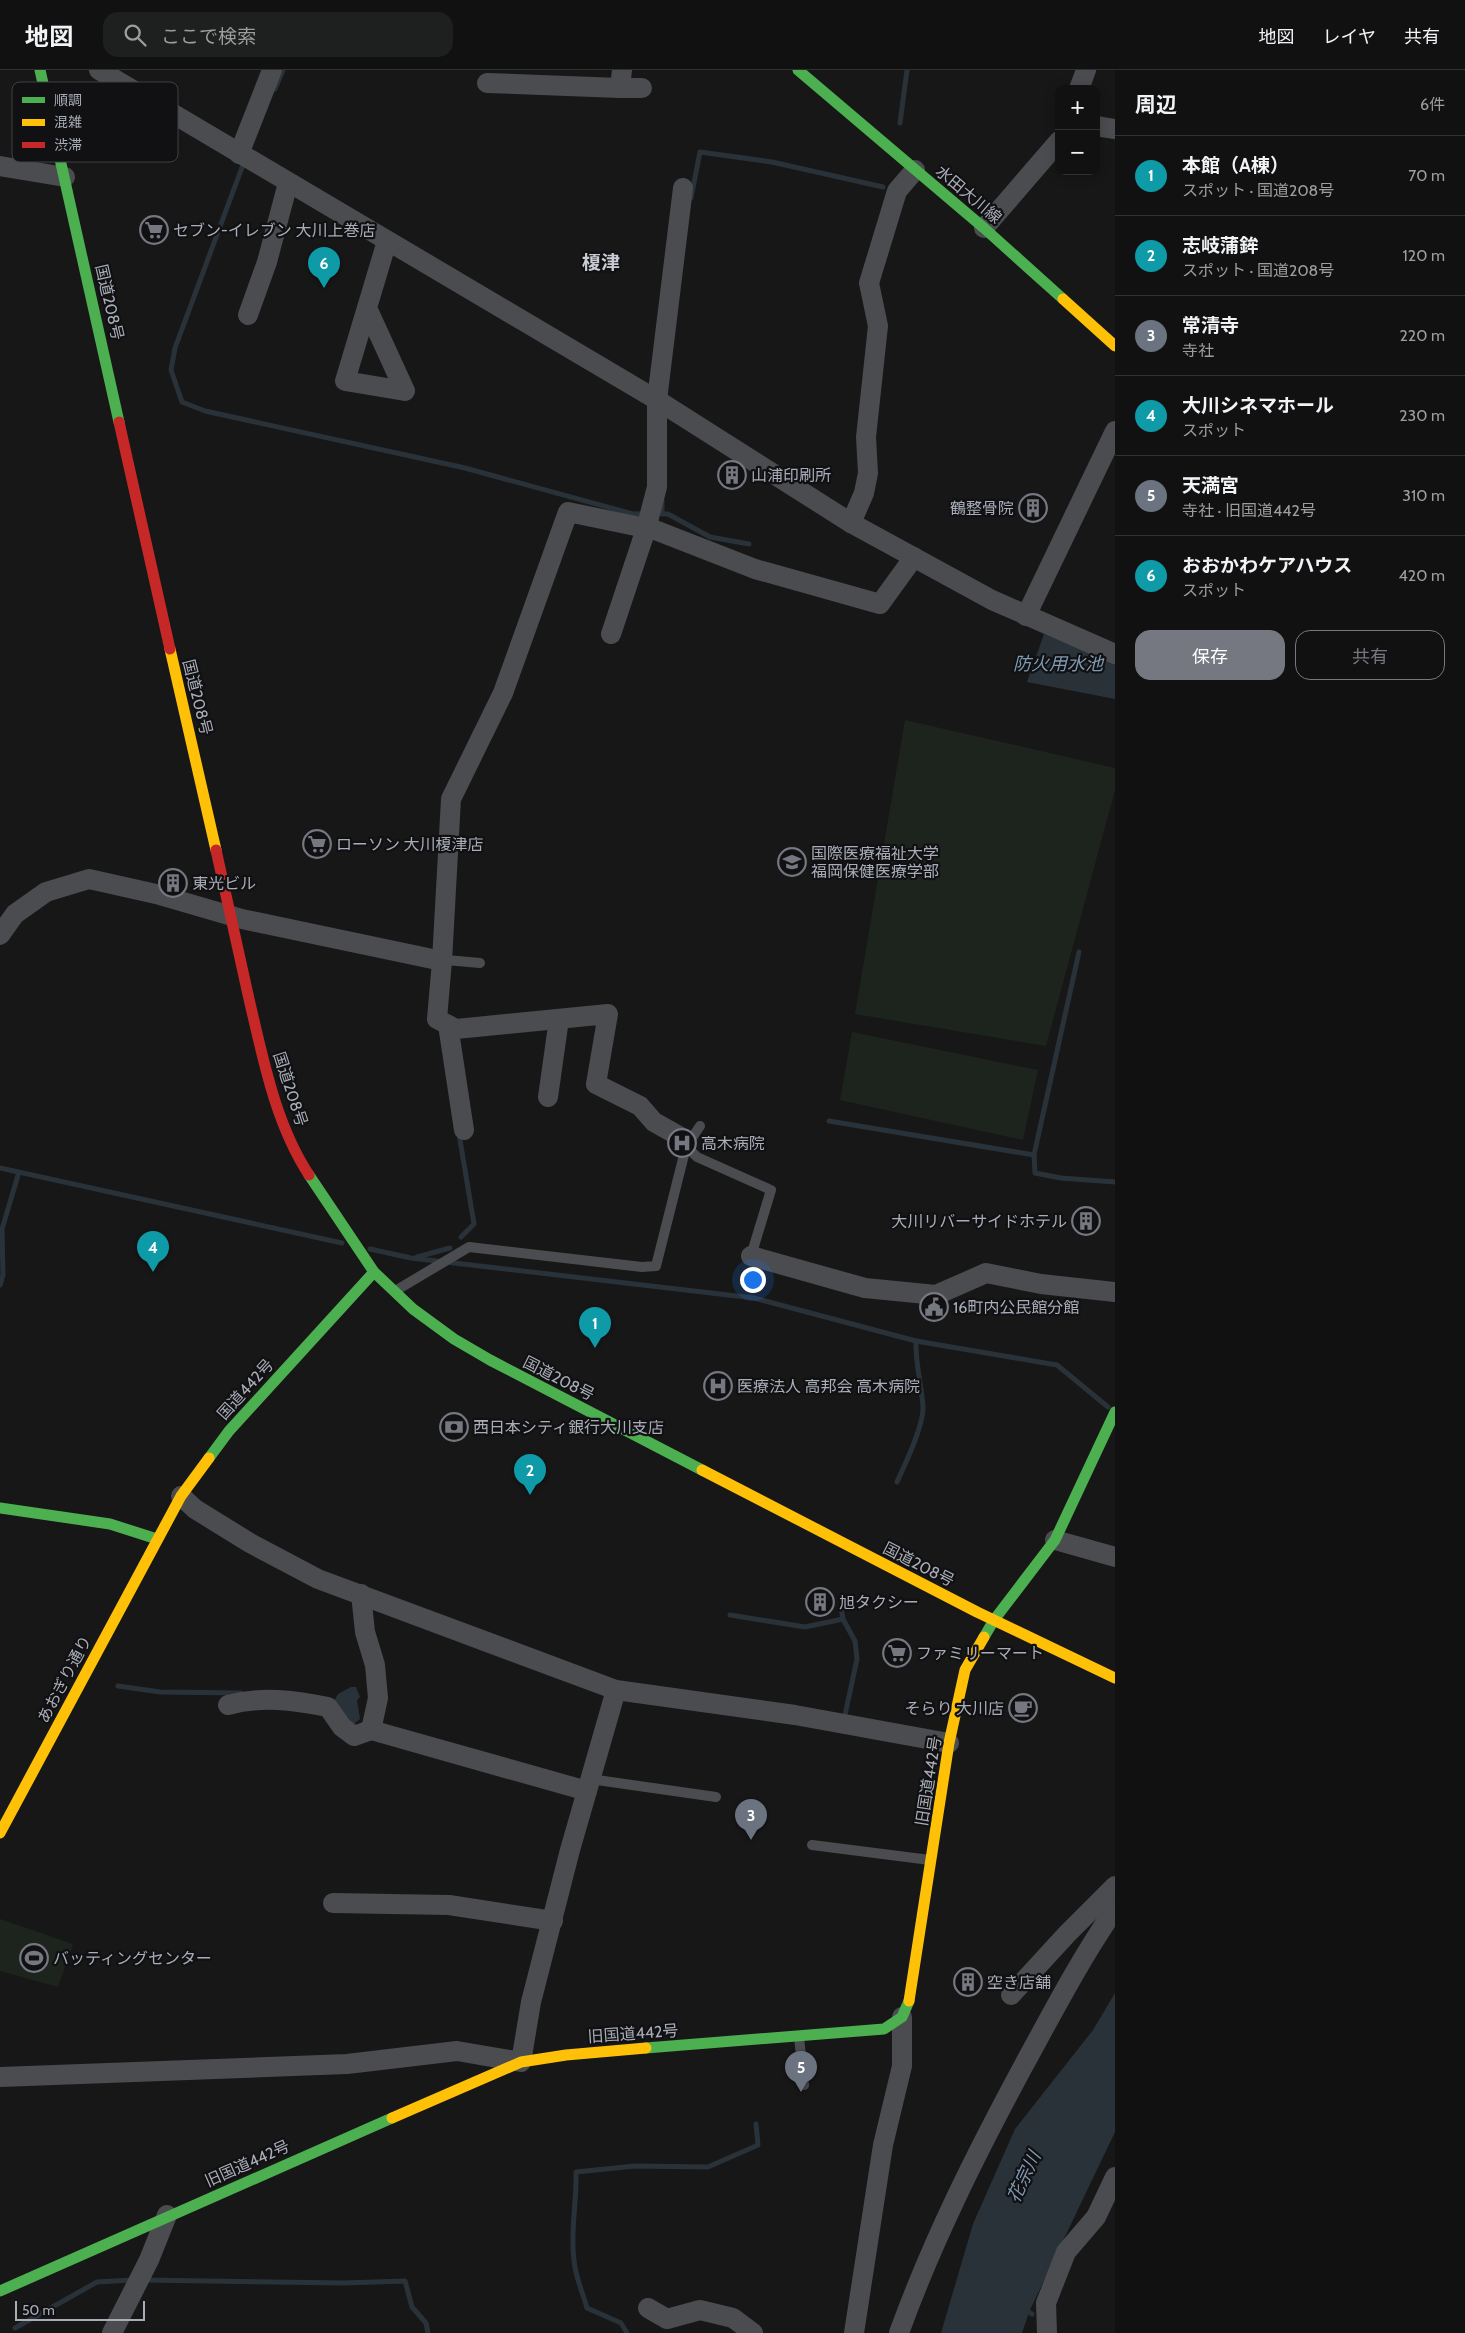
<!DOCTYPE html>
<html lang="ja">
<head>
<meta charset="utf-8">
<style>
  :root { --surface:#111; --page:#1e1f1f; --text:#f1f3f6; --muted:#9c9d9f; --line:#303131; --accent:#757880 }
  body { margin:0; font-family:Cabin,"Noto Sans JP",sans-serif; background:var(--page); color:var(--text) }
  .controls { position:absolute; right:15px; top:15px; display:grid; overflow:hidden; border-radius:10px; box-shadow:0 2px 12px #0003 }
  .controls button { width:45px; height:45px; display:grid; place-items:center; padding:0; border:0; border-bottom:1px solid var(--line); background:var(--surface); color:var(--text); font:25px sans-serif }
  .scale { position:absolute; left:15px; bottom:12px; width:130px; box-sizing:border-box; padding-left:5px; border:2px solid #a8adb8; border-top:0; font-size:14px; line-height:18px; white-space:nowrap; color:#a8adb8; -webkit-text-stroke:4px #111113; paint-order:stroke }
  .you { position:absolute; left:752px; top:1209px; width:18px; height:18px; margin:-12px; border:4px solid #fff; border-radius:50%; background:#1a73e8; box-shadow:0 0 0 8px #1a73e833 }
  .badge { display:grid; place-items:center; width:32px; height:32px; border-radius:50%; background:var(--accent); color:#fff; font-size:16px; font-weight:700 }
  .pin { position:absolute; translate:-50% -41px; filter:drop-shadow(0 1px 2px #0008) }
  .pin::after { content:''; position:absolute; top:26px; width:18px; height:15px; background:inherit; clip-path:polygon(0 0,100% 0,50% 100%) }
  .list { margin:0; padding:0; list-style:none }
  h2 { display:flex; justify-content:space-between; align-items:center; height:65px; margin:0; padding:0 20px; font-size:21px }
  h2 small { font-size:16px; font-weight:400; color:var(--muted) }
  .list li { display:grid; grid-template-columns:32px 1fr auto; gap:15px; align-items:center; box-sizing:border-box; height:80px; padding:0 20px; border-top:1px solid var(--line) }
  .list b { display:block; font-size:19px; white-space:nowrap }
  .list p { margin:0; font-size:16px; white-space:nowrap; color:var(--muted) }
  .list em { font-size:16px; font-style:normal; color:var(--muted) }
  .actions { display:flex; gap:10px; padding:15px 20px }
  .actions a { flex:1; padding:11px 0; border:1px solid var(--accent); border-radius:15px; text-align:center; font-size:18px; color:var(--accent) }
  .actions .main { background:var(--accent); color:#fff }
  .icon { flex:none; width:28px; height:28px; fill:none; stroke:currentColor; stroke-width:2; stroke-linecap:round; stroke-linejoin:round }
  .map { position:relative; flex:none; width:1115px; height:2263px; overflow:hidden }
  header { display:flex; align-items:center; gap:30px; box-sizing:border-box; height:70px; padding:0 25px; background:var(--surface); border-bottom:1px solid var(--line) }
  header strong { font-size:24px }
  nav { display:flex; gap:28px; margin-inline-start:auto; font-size:18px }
  .search { width:350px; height:45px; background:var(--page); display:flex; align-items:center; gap:12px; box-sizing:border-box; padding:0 18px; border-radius:15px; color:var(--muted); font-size:19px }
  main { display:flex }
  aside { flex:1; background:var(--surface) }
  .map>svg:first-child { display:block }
</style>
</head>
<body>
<header>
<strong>地図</strong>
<div class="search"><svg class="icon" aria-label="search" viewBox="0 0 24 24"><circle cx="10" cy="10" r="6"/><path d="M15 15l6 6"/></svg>ここで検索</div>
<nav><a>地図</a><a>レイヤ</a><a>共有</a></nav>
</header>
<main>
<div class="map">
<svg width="1115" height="2263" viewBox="0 0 1115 2263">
  <rect width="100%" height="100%" fill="#171717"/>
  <g fill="#1d241e">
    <path d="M905,650L1115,698V720L1046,976L855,944Z"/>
    <path d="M852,962L1038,1000L1023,1070L840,1030Z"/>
    <path d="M0,1849L73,1874L58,1917L0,1901Z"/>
  </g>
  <g fill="#2a3239">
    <path d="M1044,564L1115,594V629L1027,612Z"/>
    <path d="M351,1617H356L360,1627L357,1630L360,1649L354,1654H344L333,1633L338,1624Z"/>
    <path d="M1115,1923V2062L1029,2242L1022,2263H941L973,2154L1015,2059L1093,1960Z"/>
  </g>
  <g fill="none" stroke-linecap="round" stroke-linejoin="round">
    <g stroke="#2a3239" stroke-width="5">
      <path d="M275,19L283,0"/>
      <path d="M900,53L907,0"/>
      <path d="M244,92L175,278L171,300L182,332L205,341L465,398L633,444H644"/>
      <path d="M691,128L700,82L772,92L883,117"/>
      <path d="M662,431V444H668L710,467L749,474"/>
      <path d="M829,1051L1034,1085L1079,882"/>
      <path d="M459,1064L474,1154L461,1167"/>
      <path d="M1034,1085L1035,1103L1061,1108L1115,1112"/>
      <path d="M0,1098L342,1173"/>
      <path d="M370,1179L411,1188L754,1228L916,1271L1057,1295L1108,1337"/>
      <path d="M417,1187L450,1178"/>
      <path d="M0,1215L3,1205L2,1159L19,1102"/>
      <path d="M897,1412C905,1394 923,1357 923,1338C922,1315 915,1294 916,1271"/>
      <path d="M841,1538L843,1549"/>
      <path d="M730,1545L805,1557L843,1549L855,1571L857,1589L845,1645"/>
      <path d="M118,1616L160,1622L241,1623"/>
      <path d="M144,2210L344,2213L405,2211L412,2237L426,2253L428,2263"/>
      <path d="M1029,2242L1032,2244"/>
      <path d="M15,2258L97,2212L133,2210"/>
      <path d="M627,2263L621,2253L587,2238C583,2223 575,2206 574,2190C570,2161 577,2131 576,2102L635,2096L708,2097L758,2075L756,2054"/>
    </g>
    <g stroke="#4b4c50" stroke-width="10">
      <path d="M446,890L480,893"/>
      <path d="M684,1074L697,1087L771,1120L751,1186"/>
      <path d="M395,1221L469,1177L642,1197L656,1196L686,1077L700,1056"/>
      <path d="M590,1709L716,1727"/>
      <path d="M812,1775L930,1790"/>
      <path d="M799,1967L804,2015"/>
    </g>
    <g stroke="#4b4c50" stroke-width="20">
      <path d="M99,0L657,330L851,453L992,530L1115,584"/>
      <path d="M622,0L620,18H642"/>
      <path d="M487,13L620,18"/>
      <path d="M1079,19L1086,0"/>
      <path d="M1096,56L1115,59"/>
      <path d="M239,84L272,0"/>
      <path d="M0,96L65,107"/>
      <path d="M984,158L1059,71"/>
      <path d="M367,238L405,321L345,311L387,171"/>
      <path d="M248,245L267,192L288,113"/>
      <path d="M851,453L864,423L868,403L866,367L878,256L869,213L897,121L915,100"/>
      <path d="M1026,546L1115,361"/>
      <path d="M611,564L646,459L657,417V330L683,118"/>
      <path d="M0,865L15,844L46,822L89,809L156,824L242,849L442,891L437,949L456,959L608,944L596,1014L640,1036L654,1052L679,1066"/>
      <path d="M442,891L451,729L503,623L568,442L655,460L755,499L880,534L914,487"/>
      <path d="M448,955L464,1060"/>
      <path d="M548,1027L559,949"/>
      <path d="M751,1186L865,1218L936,1225L986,1203L1041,1214L1115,1222"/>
      <path d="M181,1426L195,1439L250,1473L318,1509L616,1620L795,1645L949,1673"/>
      <path d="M1055,1470L1115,1487"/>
      <path d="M361,1524L365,1562L375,1595L378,1628L371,1660L587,1721"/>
      <path d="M228,1635C262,1626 293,1630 328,1637L342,1657L354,1666L371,1660"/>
      <path d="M333,1833L449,1835L553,1851"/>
      <path d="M1011,1925L1067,1864L1115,1816"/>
      <path d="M0,2007L347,1994L457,1981L521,1992L531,1932L570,1780L616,1620"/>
      <path d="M648,2238L667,2249L700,2240L733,2248L753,2263"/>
      <path d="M112,2263L149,2190L167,2145"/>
      <path d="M854,2263L883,2075L902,1996V1947"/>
      <path d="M899,2263C933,2169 978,2080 1025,1993C1054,1940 1081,1888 1115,1839"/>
      <path d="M1047,2263L1046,2233L1066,2182L1096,2147L1115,2107"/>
    </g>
    <g stroke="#4caf50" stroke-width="11">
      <path d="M40,0L119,352"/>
      <path d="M798,0L984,158L1063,229"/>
      <path d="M309,1105L374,1202L413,1239L454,1269L490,1290L702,1400"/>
      <path d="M209,1388L229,1361L374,1202"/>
      <path d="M0,1438L110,1454L157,1469"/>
      <path d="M984,1567L994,1550L1055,1470L1115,1342"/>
      <path d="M646,1978L884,1959L902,1947L909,1931"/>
      <path d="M0,2221L392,2048"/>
    </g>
    <g stroke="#ffc107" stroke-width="11">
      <path d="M1063,229L1115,276"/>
      <path d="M170,579L216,780"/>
      <path d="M702,1400L977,1542L1115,1608"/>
      <path d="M0,1763L181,1426L209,1388"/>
      <path d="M909,1931L949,1673L965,1600L984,1567"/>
      <path d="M392,2048L521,1992L566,1985L646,1978"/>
    </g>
    <g stroke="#c62828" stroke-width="11">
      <path d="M119,352L170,579"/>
      <path d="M216,780C227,829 238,879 249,929C263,988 275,1053 309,1105"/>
    </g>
  </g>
  <defs>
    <symbol id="supermarket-ring" viewBox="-11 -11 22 22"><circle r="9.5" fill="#111113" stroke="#757880" stroke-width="1.5"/><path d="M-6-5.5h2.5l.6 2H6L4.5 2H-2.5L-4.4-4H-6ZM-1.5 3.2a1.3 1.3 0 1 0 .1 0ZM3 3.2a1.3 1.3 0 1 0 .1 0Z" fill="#757880"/></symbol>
    <symbol id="building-ring" viewBox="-11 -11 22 22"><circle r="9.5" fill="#111113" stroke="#757880" stroke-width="1.5"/><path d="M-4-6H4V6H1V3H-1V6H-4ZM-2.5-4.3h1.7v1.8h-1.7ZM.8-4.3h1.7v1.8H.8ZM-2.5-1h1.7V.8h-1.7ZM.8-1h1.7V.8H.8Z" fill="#757880"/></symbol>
    <symbol id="university-ring" viewBox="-11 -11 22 22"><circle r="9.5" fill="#111113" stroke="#757880" stroke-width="1.5"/><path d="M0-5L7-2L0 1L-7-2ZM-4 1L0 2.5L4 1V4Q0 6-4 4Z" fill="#757880"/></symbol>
    <symbol id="hospital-ring" viewBox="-11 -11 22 22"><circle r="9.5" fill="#111113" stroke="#757880" stroke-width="1.5"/><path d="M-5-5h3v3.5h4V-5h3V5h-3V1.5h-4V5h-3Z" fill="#757880"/></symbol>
    <symbol id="civic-ring" viewBox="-11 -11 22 22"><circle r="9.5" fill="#111113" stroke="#757880" stroke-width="1.5"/><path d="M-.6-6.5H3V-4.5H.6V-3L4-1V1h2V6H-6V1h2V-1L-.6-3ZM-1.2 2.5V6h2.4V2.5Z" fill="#757880"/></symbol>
    <symbol id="bank-ring" viewBox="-11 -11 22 22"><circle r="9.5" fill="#111113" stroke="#757880" stroke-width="1.5"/><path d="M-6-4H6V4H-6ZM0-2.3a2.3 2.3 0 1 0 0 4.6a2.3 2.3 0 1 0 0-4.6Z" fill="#757880"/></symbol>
    <symbol id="cafe-ring" viewBox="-11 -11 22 22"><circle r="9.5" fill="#111113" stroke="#757880" stroke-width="1.5"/><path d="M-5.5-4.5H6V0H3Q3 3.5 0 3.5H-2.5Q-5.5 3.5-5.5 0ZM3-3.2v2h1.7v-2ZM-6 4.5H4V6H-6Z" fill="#757880"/></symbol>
    <symbol id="stadium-ring" viewBox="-11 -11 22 22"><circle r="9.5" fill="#111113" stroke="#757880" stroke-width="1.5"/><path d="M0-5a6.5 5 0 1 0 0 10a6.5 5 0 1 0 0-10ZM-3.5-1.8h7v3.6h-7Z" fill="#757880"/></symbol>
  </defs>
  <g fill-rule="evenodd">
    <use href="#supermarket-ring" x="138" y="144" width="32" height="32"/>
    <use href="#building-ring" x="716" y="389" width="32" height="32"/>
    <use href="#building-ring" x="1017" y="422" width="32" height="32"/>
    <use href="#supermarket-ring" x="301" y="758" width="32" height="32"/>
    <use href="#university-ring" x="776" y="776" width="32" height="32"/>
    <use href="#building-ring" x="157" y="797" width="32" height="32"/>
    <use href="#hospital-ring" x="666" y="1057" width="32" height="32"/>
    <use href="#building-ring" x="1070" y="1135" width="32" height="32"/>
    <use href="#civic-ring" x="918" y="1221" width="32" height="32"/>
    <use href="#hospital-ring" x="702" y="1300" width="32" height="32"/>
    <use href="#bank-ring" x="438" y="1341" width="32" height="32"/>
    <use href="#building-ring" x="804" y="1516" width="32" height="32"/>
    <use href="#supermarket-ring" x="881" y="1567" width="32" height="32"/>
    <use href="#cafe-ring" x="1007" y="1622" width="32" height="32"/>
    <use href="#stadium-ring" x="18" y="1872" width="32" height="32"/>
    <use href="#building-ring" x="952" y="1896" width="32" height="32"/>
  </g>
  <g text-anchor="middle" stroke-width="4.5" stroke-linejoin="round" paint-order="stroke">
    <g font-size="16" fill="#a8adb8" stroke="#111113">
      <text transform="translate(969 124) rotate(40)" y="6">水田大川線</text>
      <text transform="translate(110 232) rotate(77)" y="6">国道208号</text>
      <text transform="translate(198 627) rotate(76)" y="6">国道208号</text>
      <text transform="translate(291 1019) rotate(72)" y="6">国道208号</text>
      <text transform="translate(559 1308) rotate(27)" y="6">国道208号</text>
      <text transform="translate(245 1319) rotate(-48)" y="6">国道442号</text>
      <text transform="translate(919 1494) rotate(27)" y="6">国道208号</text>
      <text transform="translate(64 1609) rotate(-62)" y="6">あおぎり通り</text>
      <text transform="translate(928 1711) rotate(-81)" y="6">旧国道442号</text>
      <text transform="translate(633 1963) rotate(-4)" y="6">旧国道442号</text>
      <text transform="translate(247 2093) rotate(-24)" y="6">旧国道442号</text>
    </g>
    <g font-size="16" fill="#a8adb8" stroke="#111113" text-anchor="start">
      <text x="173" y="166">セブン-イレブン 大川上巻店</text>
      <text x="751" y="411">山浦印刷所</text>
      <text x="1014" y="444" text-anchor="end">鶴整骨院</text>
      <text x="336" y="780">ローソン 大川榎津店</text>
      <text x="811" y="789">国際医療福祉大学<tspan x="811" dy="18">福岡保健医療学部</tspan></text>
      <text x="192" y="819">東光ビル</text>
      <text x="701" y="1079">高木病院</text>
      <text x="1067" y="1157" text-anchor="end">大川リバーサイドホテル</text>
      <text x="953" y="1243">16町内公民館分館</text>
      <text x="737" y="1322">医療法人 高邦会 高木病院</text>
      <text x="473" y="1363">西日本シティ銀行大川支店</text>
      <text x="839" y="1538">旭タクシー</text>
      <text x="916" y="1589">ファミリーマート</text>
      <text x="1004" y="1644" text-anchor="end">そらり 大川店</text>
      <text x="53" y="1894">バッティングセンター</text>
      <text x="987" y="1918">空き店舗</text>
    </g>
    <g font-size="18" font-style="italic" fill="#7f9bb3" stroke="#111113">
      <text x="1058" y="600">防火用水池</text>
      <text transform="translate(1024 2107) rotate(-65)" y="6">花宗川</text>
    </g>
    <g font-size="19" font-weight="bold" fill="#c9ccd4" stroke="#111113">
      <text x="601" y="199">榎津</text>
    </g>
  </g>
  <rect x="12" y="12" width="166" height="80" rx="8" fill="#111113" stroke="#3e4045" stroke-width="1"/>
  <rect x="22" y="27" width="23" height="6" fill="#4caf50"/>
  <rect x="22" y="49" width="23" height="7" fill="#ffc107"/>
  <rect x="22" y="72" width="23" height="6" fill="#c62828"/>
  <g font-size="14" fill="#a8adb8">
    <text x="54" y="35">順調</text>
    <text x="54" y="57">混雑</text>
    <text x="54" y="80">渋滞</text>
  </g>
</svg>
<div class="controls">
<button>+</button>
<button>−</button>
</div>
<div class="scale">50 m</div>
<div class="you"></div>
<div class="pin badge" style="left:595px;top:1278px;background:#0f9aa8">1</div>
<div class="pin badge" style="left:530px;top:1425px;background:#0f9aa8">2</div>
<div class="pin badge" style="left:751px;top:1770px;background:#6b7280">3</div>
<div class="pin badge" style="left:153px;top:1202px;background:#0f9aa8">4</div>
<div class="pin badge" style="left:801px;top:2022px;background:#6b7280">5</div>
<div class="pin badge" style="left:324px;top:218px;background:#0f9aa8">6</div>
</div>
<aside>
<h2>周辺<small>6件</small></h2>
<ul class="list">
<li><span class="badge" style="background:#0f9aa8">1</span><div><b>本館（A棟）</b><p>スポット · 国道208号</p></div><em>70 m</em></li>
<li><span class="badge" style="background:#0f9aa8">2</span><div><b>志岐蒲鉾</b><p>スポット · 国道208号</p></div><em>120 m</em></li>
<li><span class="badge" style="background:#6b7280">3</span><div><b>常清寺</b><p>寺社</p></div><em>220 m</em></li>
<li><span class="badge" style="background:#0f9aa8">4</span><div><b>大川シネマホール</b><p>スポット</p></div><em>230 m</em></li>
<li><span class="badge" style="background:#6b7280">5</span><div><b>天満宮</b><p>寺社 · 旧国道442号</p></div><em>310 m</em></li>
<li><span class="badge" style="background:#0f9aa8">6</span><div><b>おおかわケアハウス</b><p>スポット</p></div><em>420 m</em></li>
</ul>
<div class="actions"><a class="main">保存</a><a>共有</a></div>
</aside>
</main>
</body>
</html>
